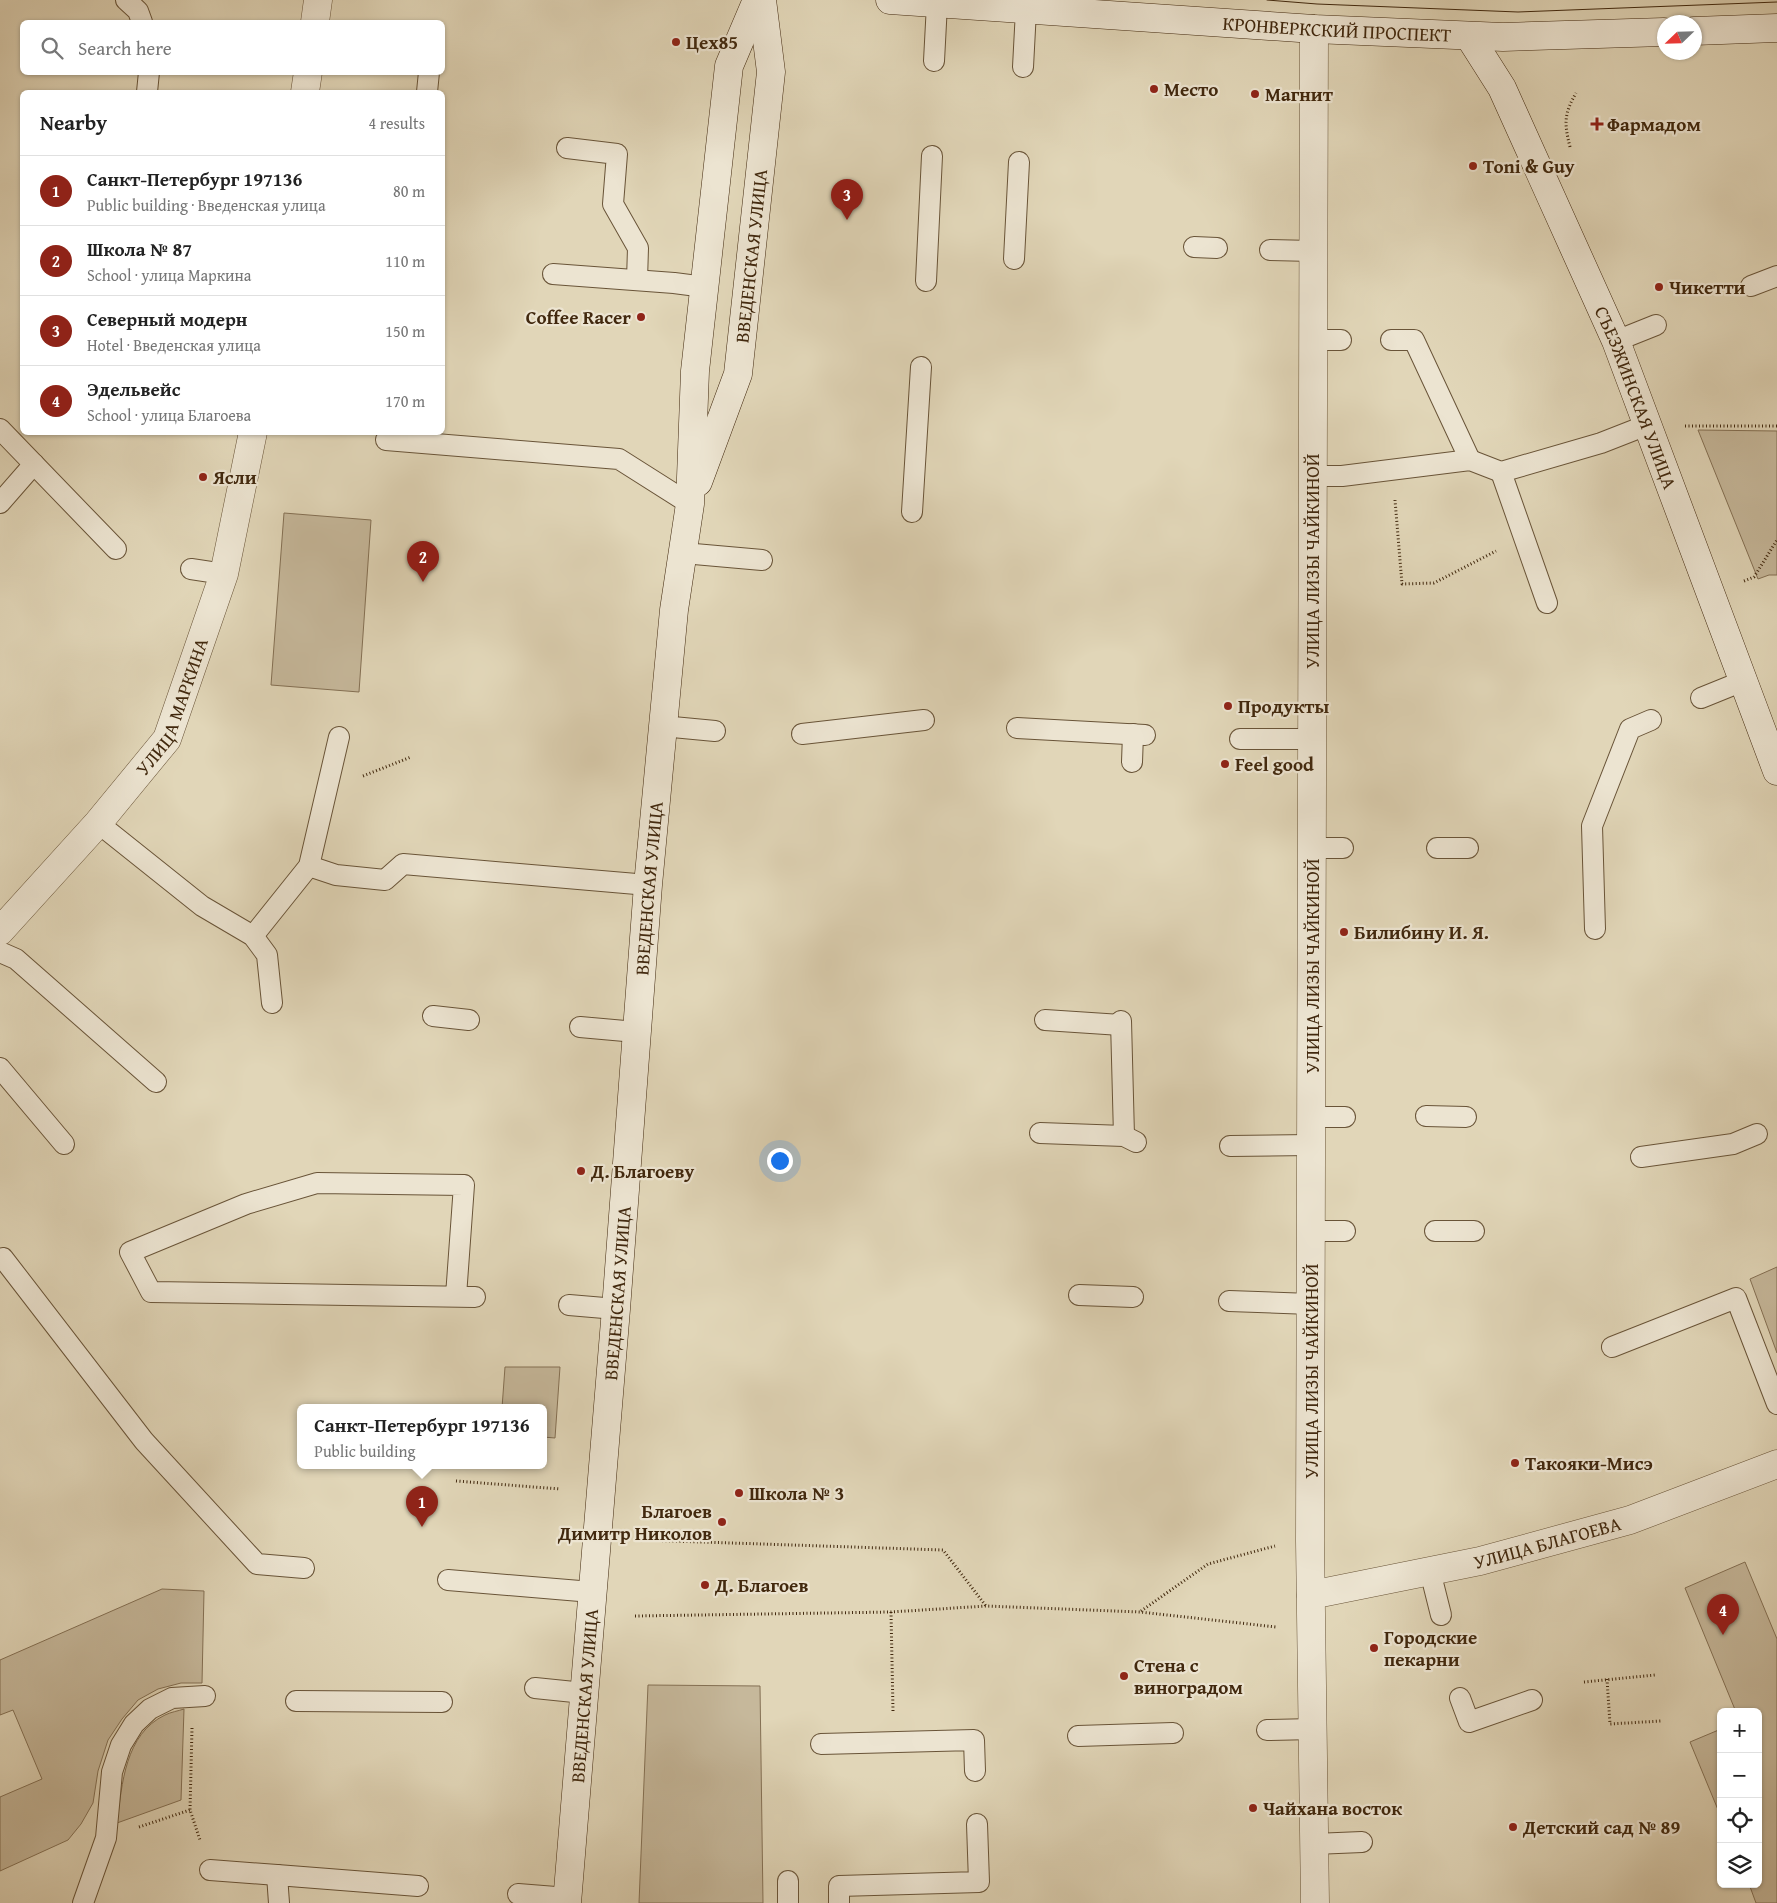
<!DOCTYPE html>
<html lang="en">
<head>
<meta charset="utf-8">
<style>
  :root { --surface:#fff; --page:#f6f6f6; --text:#222; --muted:#767676; --line:#e0e0e0; --accent:#8f2418 }
  body { margin:0; font-family:"Gentium Book Plus",serif; background:var(--page); color:var(--text) }
  .controls { position:absolute; right:15px; bottom:15px; display:grid; overflow:hidden; border-radius:8px; box-shadow:0 1px 4px #0004 }
  .controls button { width:45px; height:45px; display:grid; place-items:center; padding:0; border:0; border-bottom:1px solid var(--line); background:var(--surface); color:var(--text); font:25px sans-serif }
  .compass { position:absolute; left:1657px; top:15px; width:45px; height:45px; border-radius:50%; background:var(--surface); box-shadow:0 1px 4px #0004; rotate:247deg }
  .you { position:absolute; left:779px; top:1160px; width:18px; height:18px; margin:-12px; border:4px solid #fff; border-radius:50%; background:#1a73e8; box-shadow:0 0 0 8px #1a73e833 }
  .badge { display:grid; place-items:center; width:32px; height:32px; border-radius:50%; background:var(--accent); color:#fff; font-size:16px; font-weight:700 }
  .pin { position:absolute; translate:-50% -41px; filter:drop-shadow(0 1px 2px #0008) }
  .pin::after { content:''; position:absolute; top:26px; width:18px; height:15px; background:inherit; clip-path:polygon(0 0,100% 0,50% 100%) }
  .popup { position:absolute; left:297px; top:1404px; width:250px; height:65px; box-sizing:border-box; display:grid; place-content:center; border-radius:8px; background:var(--surface); filter:drop-shadow(0 1px 4px #0005); font-size:16px; white-space:nowrap; color:var(--muted) }
  .popup b { font-size:19px; color:var(--text) }
  .popup::after { content:''; position:absolute; left:50%; top:100%; margin-left:-10px; border:10px solid transparent; border-top-color:var(--surface) }
  .list { margin:0; padding:0; list-style:none }
  h2 { display:flex; justify-content:space-between; align-items:center; height:65px; margin:0; padding:0 20px; font-size:21px }
  h2 small { font-size:16px; font-weight:400; color:var(--muted) }
  .list li { display:grid; grid-template-columns:32px 1fr auto; gap:15px; align-items:center; box-sizing:border-box; height:70px; padding:0 20px; border-top:1px solid var(--line) }
  .list b { display:block; font-size:19px; white-space:nowrap }
  .list p { margin:0; font-size:16px; white-space:nowrap; color:var(--muted) }
  .list em { font-size:16px; font-style:normal; color:var(--muted) }
  .icon { flex:none; width:28px; height:28px; fill:none; stroke:currentColor; stroke-width:2; stroke-linecap:round; stroke-linejoin:round }
  .map { position:relative; flex:none; width:1777px; height:1903px; overflow:hidden }
  .search { position:absolute; background:var(--surface); box-shadow:0 1px 4px #0004; left:20px; top:20px; width:425px; height:55px; display:flex; align-items:center; gap:12px; box-sizing:border-box; padding:0 18px; border-radius:8px; color:var(--muted); font-size:19px }
  .panel { position:absolute; background:var(--surface); box-shadow:0 1px 4px #0004; left:20px; top:90px; width:425px; height:345px; border-radius:8px }
  .map>svg:first-child { display:block }
</style>
</head>
<body>
<div class="map">
<svg width="1777" height="1903" viewBox="0 0 1777 1903">
  <rect width="100%" height="100%" fill="#e1d6b8"/>
  <filter id="stains"><feTurbulence type="fractalNoise" baseFrequency=".004" numOctaves="4"/><feColorMatrix values="0 0 0 0 .2 0 0 0 0 .09 0 0 0 0 .02 0 0 0 .5 -.17"/></filter>
  <radialGradient id="worn" r=".72"><stop offset=".6" stop-color="#630" stop-opacity="0"/><stop offset="1" stop-color="#630" stop-opacity=".3"/></radialGradient>
  <g fill="#c6b89b" stroke="#847054">
    <path d="M1698,430L1777,431V575H1769L1758,579Z"/>
    <path d="M284,513L371,520L359,692L271,685Z"/>
    <path d="M1777,1267V1353L1750,1279Z"/>
    <path d="M505,1367H560L555,1438L543,1437V1408H502Z"/>
    <path d="M1745,1562L1777,1639V1903H1756L1749,1884H1758V1712H1736L1685,1588Z"/>
    <path d="M162,1589L204,1591L202,1683H181L158,1689L138,1700L122,1719L108,1740L98,1771L93,1803L81,1824L68,1840L0,1871V1797L42,1779L13,1710L0,1715V1660Z"/>
    <path d="M648,1685L760,1686L763,1903H639Z"/>
    <path d="M184,1709L181,1800L117,1823C122,1784 125,1734 165,1715C171,1712 178,1711 184,1709Z"/>
    <path d="M1721,1729V1817L1690,1742Z"/>
  </g>
  <g fill="none" stroke-linecap="round" stroke-linejoin="round">
    <defs>
      <g id="lane">
        <path d="M126,0L138,11L142,22"/>
        <path d="M934,61L937,4"/>
        <path d="M1023,67L1026,10"/>
        <path d="M147,92L149,72"/>
        <path d="M427,92L429,72"/>
        <path d="M567,148L617,154L613,204L638,248L637,280"/>
        <path d="M1194,247L1217,248"/>
        <path d="M1270,250L1313,251"/>
        <path d="M1014,259L1019,162"/>
        <path d="M553,274L674,283L705,287"/>
        <path d="M926,281L932,156"/>
        <path d="M1751,286L1777,276"/>
        <path d="M1313,340H1341"/>
        <path d="M1391,340H1414L1470,460"/>
        <path d="M1616,341L1656,325"/>
        <path d="M0,429L116,549"/>
        <path d="M386,440L619,459L690,504"/>
        <path d="M1501,472L1547,603"/>
        <path d="M1313,476H1342L1470,460L1501,472L1601,443L1647,425"/>
        <path d="M0,503L34,464"/>
        <path d="M912,512L921,367"/>
        <path d="M683,553L762,560"/>
        <path d="M191,569L224,574"/>
        <path d="M1701,698L1743,681"/>
        <path d="M662,726L715,731"/>
        <path d="M1017,728L1145,735"/>
        <path d="M802,734L924,720"/>
        <path d="M1240,739H1312"/>
        <path d="M1132,762L1133,734"/>
        <path d="M98,823L202,906L253,936L267,955L272,1003"/>
        <path d="M1312,848H1343"/>
        <path d="M1437,848H1468"/>
        <path d="M309,866L336,875L385,880L403,864L648,885"/>
        <path d="M1595,929L1592,826L1630,729L1651,720"/>
        <path d="M253,936L309,866L339,737"/>
        <path d="M0,952L16,959L156,1082"/>
        <path d="M433,1016L469,1020"/>
        <path d="M1045,1020L1121,1025"/>
        <path d="M1121,1021L1124,1136"/>
        <path d="M580,1027L636,1032"/>
        <path d="M0,1068L64,1144"/>
        <path d="M1426,1116L1466,1117"/>
        <path d="M1311,1117H1345"/>
        <path d="M1040,1133L1124,1136L1136,1142"/>
        <path d="M1230,1146L1311,1145"/>
        <path d="M1641,1157L1733,1144L1757,1134"/>
        <path d="M1311,1231H1345"/>
        <path d="M1435,1231H1474"/>
        <path d="M3,1258L144,1441L257,1564L304,1568"/>
        <path d="M1079,1295L1133,1297"/>
        <path d="M456,1296L464,1185L317,1183L246,1204L130,1252L151,1292L475,1297"/>
        <path d="M1229,1301L1311,1304"/>
        <path d="M569,1305L616,1309"/>
        <path d="M1612,1347L1736,1298L1777,1404"/>
        <path d="M1430,1571L1441,1615"/>
        <path d="M448,1580L592,1592"/>
        <path d="M535,1688L584,1693"/>
        <path d="M1460,1698L1469,1722L1532,1700"/>
        <path d="M296,1701L442,1702"/>
        <path d="M1267,1730L1313,1729"/>
        <path d="M1078,1736L1173,1733"/>
        <path d="M821,1744L974,1740L975,1771"/>
        <path d="M1314,1844L1362,1842"/>
        <path d="M210,1870L277,1875"/>
        <path d="M518,1894L568,1898"/>
        <path d="M83,1903L106,1838L112,1772L121,1745L134,1724L150,1709L172,1698L205,1696"/>
        <path d="M279,1903L277,1875L418,1886"/>
        <path d="M788,1903V1881"/>
        <path d="M839,1903V1886L979,1882L977,1824"/>
      </g>
      <g id="street">
        <path d="M315,22L318,0"/>
        <path d="M1314,29L1310,1541L1315,1903"/>
        <path d="M305,92L308,72"/>
        <path id="s1" d="M0,931L98,823L167,739L224,574L253,432"/>
        <path id="s2" d="M1311,1595L1480,1561L1630,1520L1777,1464"/>
      </g>
      <g id="secondary">
        <path id="s3" d="M890,0L1314,29L1503,37L1664,32"/>
        <path d="M1694,31L1777,28"/>
        <path id="s4" d="M1469,36L1502,88L1616,341L1777,771"/>
        <path id="s5" d="M698,482L738,374L771,72L762,0"/>
        <path id="s6" d="M567,1903L616,1309L648,885L674,610L690,504L695,371L729,66L757,0"/>
      </g>
    </defs>
    <use href="#lane" stroke="#695438" stroke-width="22"/>
    <use href="#street" stroke="#695438" stroke-width="29"/>
    <use href="#secondary" stroke="#41280e" stroke-width="29"/>
    <g stroke="#41280e" stroke-width="3" stroke-dasharray="1 2.5" stroke-linecap="butt">
      <path d="M1570,147C1564,123 1564,114 1576,93"/>
      <path d="M1685,426H1777"/>
      <path d="M1395,500L1402,584L1434,583L1496,551"/>
      <path d="M1744,581L1754,577L1777,540"/>
      <path d="M363,776L411,757"/>
      <path d="M456,1481L560,1489"/>
      <path d="M641,1540L943,1550L986,1606"/>
      <path d="M1141,1611L1208,1564L1275,1546"/>
      <path d="M891,1612L893,1711"/>
      <path d="M635,1616L891,1612L986,1606L1140,1612L1276,1627"/>
      <path d="M1607,1679L1610,1724L1661,1721"/>
      <path d="M1584,1682L1655,1675"/>
      <path d="M192,1728L190,1810L200,1840"/>
      <path d="M139,1827L190,1810"/>
    </g>
    <use href="#lane" stroke="#ece4d1" stroke-width="20"/>
    <use href="#street" stroke="#ece4d1" stroke-width="28"/>
    <use href="#secondary" stroke="#ece4d1" stroke-width="28"/>
    <path stroke="#41280e" stroke-width="1" d="M1267,0L1317,4L1518,12L1777,2"/>
  </g>
  <g fill="#8f2418" stroke="#ece4d1" stroke-width="2">
    <circle cx="676" cy="42" r="5"/>
    <circle cx="1154" cy="89" r="5"/>
    <circle cx="1255" cy="94" r="5"/>
    <path d="M1594.5 116.5h5v5h5v5h-5v5h-5v-5h-5v-5h5z"/>
    <circle cx="1473" cy="166" r="5"/>
    <circle cx="1659" cy="287" r="5"/>
    <circle cx="641" cy="317" r="5"/>
    <circle cx="203" cy="477" r="5"/>
    <circle cx="1228" cy="706" r="5"/>
    <circle cx="1225" cy="764" r="5"/>
    <circle cx="1344" cy="932" r="5"/>
    <circle cx="581" cy="1171" r="5"/>
    <circle cx="1515" cy="1463" r="5"/>
    <circle cx="739" cy="1493" r="5"/>
    <circle cx="722" cy="1522" r="5"/>
    <circle cx="705" cy="1585" r="5"/>
    <circle cx="1374" cy="1648" r="5"/>
    <circle cx="1124" cy="1676" r="5"/>
    <circle cx="1253" cy="1808" r="5"/>
    <circle cx="1513" cy="1827" r="5"/>
  </g>
  <g text-anchor="middle" stroke-width="4.5" stroke-linejoin="round" paint-order="stroke">
    <g font-size="19" fill="#41280e" stroke="#ece4d1">
      <text dy="7" stroke="none"><textPath href="#s3" startOffset="448">КРОНВЕРКСКИЙ ПРОСПЕКТ</textPath></text>
      <text dy="7" stroke="none"><textPath href="#s5" startOffset="234">ВВЕДЕНСКАЯ УЛИЦА</textPath></text>
      <text dy="7" stroke="none"><textPath href="#s4" startOffset="399">СЪЕЗЖИНСКАЯ УЛИЦА</textPath></text>
      <text transform="translate(1312 561) rotate(-90)" y="7">УЛИЦА ЛИЗЫ ЧАЙКИНОЙ</text>
      <text dy="7" stroke="none"><textPath href="#s1" startOffset="286">УЛИЦА МАРКИНА</textPath></text>
      <text dy="7" stroke="none"><textPath href="#s6" startOffset="1018">ВВЕДЕНСКАЯ УЛИЦА</textPath></text>
      <text transform="translate(1312 966) rotate(-90)" y="7">УЛИЦА ЛИЗЫ ЧАЙКИНОЙ</text>
      <text dy="7" stroke="none"><textPath href="#s6" startOffset="612">ВВЕДЕНСКАЯ УЛИЦА</textPath></text>
      <text transform="translate(1311 1371) rotate(-90)" y="7">УЛИЦА ЛИЗЫ ЧАЙКИНОЙ</text>
      <text dy="7" stroke="none"><textPath href="#s2" startOffset="242">УЛИЦА БЛАГОЕВА</textPath></text>
      <text dy="7" stroke="none"><textPath href="#s6" startOffset="208">ВВЕДЕНСКАЯ УЛИЦА</textPath></text>
    </g>
    <g font-size="19" font-weight="bold" fill="#41280e" stroke="#ece4d1" text-anchor="start">
      <text x="686" y="49">Цех85</text>
      <text x="1164" y="96">Место</text>
      <text x="1265" y="101">Магнит</text>
      <text x="1607" y="131">Фармадом</text>
      <text x="1483" y="173">Toni &amp; Guy</text>
      <text x="1669" y="294">Чикетти</text>
      <text x="631" y="324" text-anchor="end">Coffee Racer</text>
      <text x="213" y="484">Ясли</text>
      <text x="1238" y="713">Продукты</text>
      <text x="1235" y="771">Feel good</text>
      <text x="1354" y="939">Билибину И. Я.</text>
      <text x="591" y="1178">Д. Благоеву</text>
      <text x="1525" y="1470">Такояки-Мисэ</text>
      <text x="749" y="1500">Школа № 3</text>
      <text x="712" y="1518" text-anchor="end">Благоев<tspan x="712" dy="22">Димитр Николов</tspan></text>
      <text x="715" y="1592">Д. Благоев</text>
      <text x="1384" y="1644">Городские<tspan x="1384" dy="22">пекарни</tspan></text>
      <text x="1134" y="1672">Стена с<tspan x="1134" dy="22">виноградом</tspan></text>
      <text x="1263" y="1815">Чайхана восток</text>
      <text x="1523" y="1834">Детский сад № 89</text>
    </g>
  </g>
  <rect width="100%" height="100%" filter="url(#stains)"/>
  <rect width="100%" height="100%" fill="url(#worn)"/>
</svg>
<div class="controls">
<button>+</button>
<button>−</button>
<button><svg class="icon" aria-label="locate" viewBox="0 0 24 24"><circle cx="12" cy="12" r="6"/><path d="M12 2v4M12 18v4M2 12h4M18 12h4"/></svg></button>
<button><svg class="icon" aria-label="layers" viewBox="0 0 24 24"><path d="M12 4l9 5-9 5-9-5zM3 14l9 5 9-5"/></svg></button>
</div>
<svg class="compass" viewBox="-18 -18 36 36"><path d="M0-13l5 13h-10z" fill="#e53935"/><path d="M0 13l5-13h-10z" fill="#767676"/></svg>
<div class="you"></div>
<div class="pin badge" style="left:422px;top:1527px">1</div>
<div class="popup"><b>Санкт-Петербург 197136</b>Public building</div>
<div class="pin badge" style="left:423px;top:582px">2</div>
<div class="pin badge" style="left:847px;top:220px">3</div>
<div class="pin badge" style="left:1723px;top:1635px">4</div>
<div class="search"><svg class="icon" aria-label="search" viewBox="0 0 24 24"><circle cx="10" cy="10" r="6"/><path d="M15 15l6 6"/></svg>Search here</div>
<section class="panel">
<h2>Nearby<small>4 results</small></h2>
<ul class="list">
<li><span class="badge">1</span><div><b>Санкт-Петербург 197136</b><p>Public building · Введенская улица</p></div><em>80 m</em></li>
<li><span class="badge">2</span><div><b>Школа № 87</b><p>School · улица Маркина</p></div><em>110 m</em></li>
<li><span class="badge">3</span><div><b>Северный модерн</b><p>Hotel · Введенская улица</p></div><em>150 m</em></li>
<li><span class="badge">4</span><div><b>Эдельвейс</b><p>School · улица Благоева</p></div><em>170 m</em></li>
</ul>
</section>
</div>
</body>
</html>
